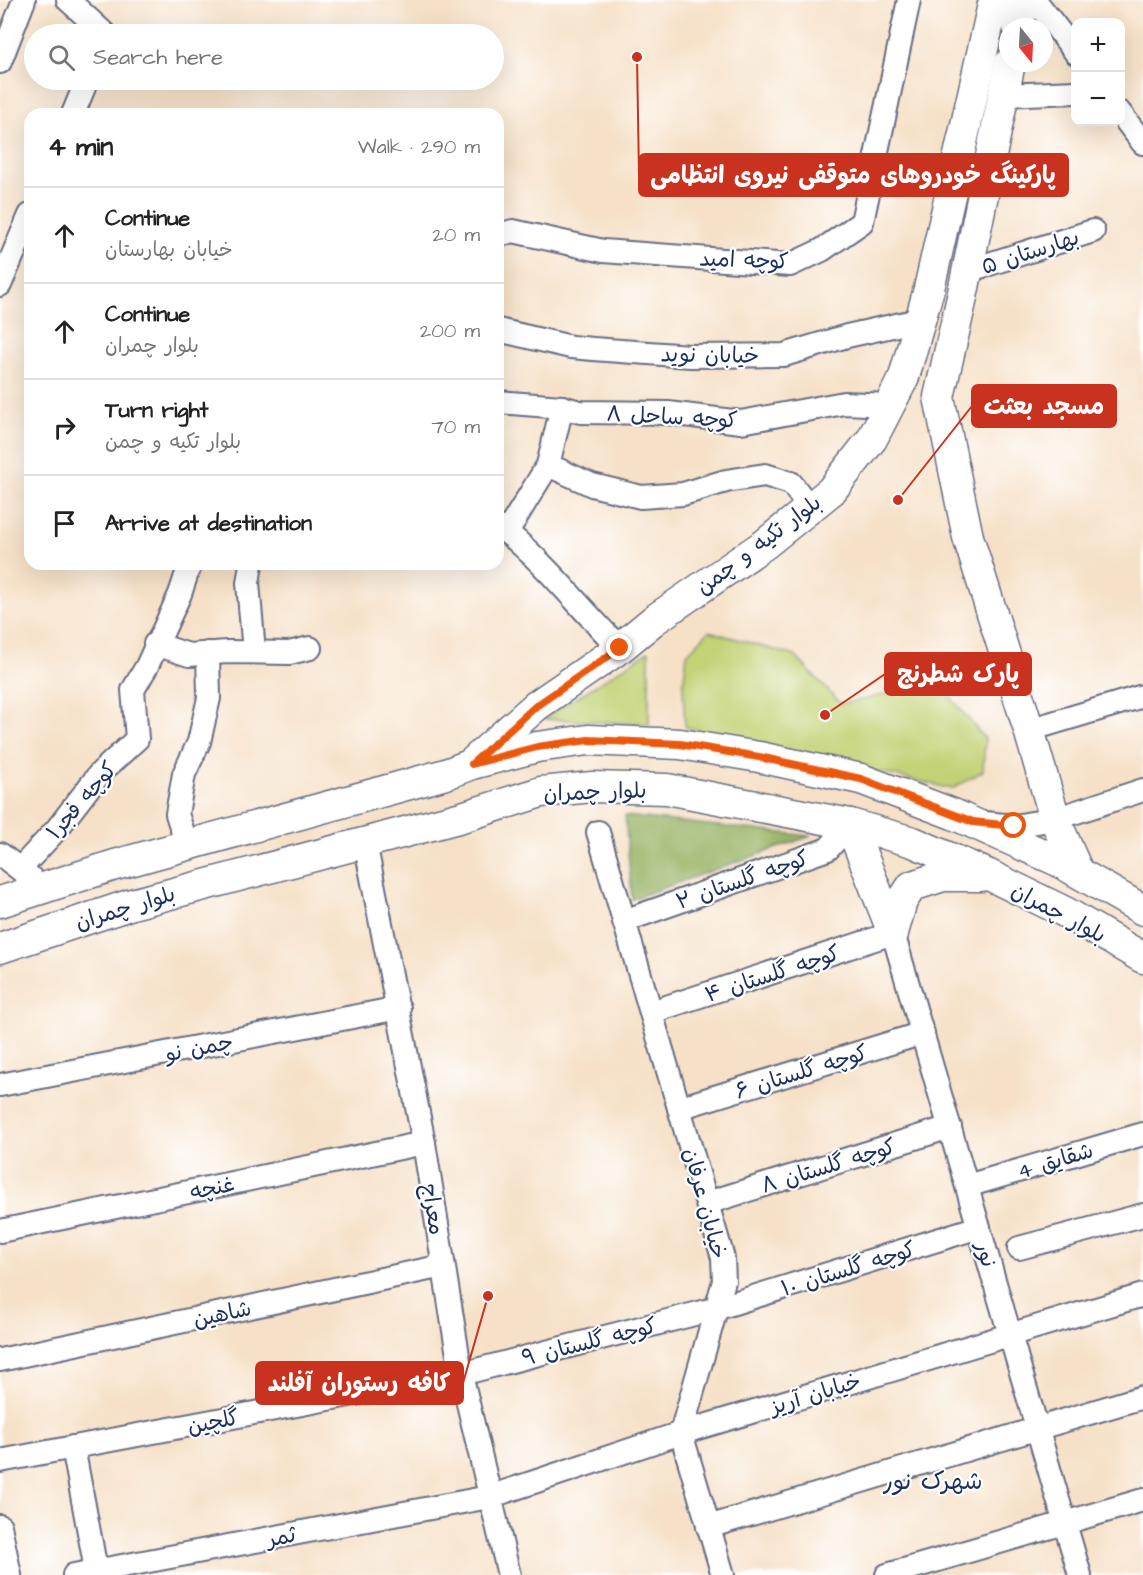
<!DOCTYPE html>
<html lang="en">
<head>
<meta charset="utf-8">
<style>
  :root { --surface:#fff; --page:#f6f6f6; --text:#222; --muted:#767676; --line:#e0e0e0 }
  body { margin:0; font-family:"Architects Daughter","Playpen Sans Arabic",sans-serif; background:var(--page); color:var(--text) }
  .controls { position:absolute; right:18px; top:18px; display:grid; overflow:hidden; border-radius:12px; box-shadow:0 6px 24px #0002 }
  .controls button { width:54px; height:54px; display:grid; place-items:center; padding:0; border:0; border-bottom:2px solid var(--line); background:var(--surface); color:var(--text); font:30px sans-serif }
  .compass { position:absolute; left:999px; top:18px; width:54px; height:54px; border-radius:50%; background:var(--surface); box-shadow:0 6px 24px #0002; rotate:162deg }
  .stop { position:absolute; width:18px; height:18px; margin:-14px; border:4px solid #ea580c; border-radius:50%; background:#fff }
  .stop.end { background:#ea580c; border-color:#fff; box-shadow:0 2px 6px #0008 }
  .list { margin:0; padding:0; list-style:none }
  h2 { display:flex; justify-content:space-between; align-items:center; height:78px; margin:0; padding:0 24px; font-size:26px }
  h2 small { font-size:20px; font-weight:400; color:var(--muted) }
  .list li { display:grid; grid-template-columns:39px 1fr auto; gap:18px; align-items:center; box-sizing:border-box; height:96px; padding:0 24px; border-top:2px solid var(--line) }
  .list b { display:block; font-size:22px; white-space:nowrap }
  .list p { margin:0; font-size:20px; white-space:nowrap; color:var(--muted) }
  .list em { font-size:20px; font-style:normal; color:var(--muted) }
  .icon { flex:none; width:33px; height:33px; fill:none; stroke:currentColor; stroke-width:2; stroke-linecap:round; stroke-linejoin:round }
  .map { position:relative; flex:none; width:1143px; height:1575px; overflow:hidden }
  .search { position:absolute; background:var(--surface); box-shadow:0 6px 24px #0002; left:24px; top:24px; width:480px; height:66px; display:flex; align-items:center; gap:15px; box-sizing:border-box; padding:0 21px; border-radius:33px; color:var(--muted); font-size:22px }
  .panel { position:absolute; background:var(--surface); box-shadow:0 6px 24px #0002; left:24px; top:108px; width:480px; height:462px; border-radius:18px }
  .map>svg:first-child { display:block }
</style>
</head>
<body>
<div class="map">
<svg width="1143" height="1575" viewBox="0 0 1143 1575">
  <rect width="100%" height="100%" fill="#fff"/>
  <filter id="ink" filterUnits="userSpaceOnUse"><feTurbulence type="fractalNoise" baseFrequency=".0167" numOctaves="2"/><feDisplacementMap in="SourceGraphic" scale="12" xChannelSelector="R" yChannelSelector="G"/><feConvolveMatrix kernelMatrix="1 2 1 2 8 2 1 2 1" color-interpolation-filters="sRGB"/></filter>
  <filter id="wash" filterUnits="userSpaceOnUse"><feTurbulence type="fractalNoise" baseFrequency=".008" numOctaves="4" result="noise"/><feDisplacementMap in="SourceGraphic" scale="24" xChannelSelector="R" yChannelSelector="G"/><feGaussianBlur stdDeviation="1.35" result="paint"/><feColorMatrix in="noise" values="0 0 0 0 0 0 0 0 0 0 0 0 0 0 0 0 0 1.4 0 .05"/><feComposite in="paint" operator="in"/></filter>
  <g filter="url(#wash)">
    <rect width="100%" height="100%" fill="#f6e1c8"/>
    <g fill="#c2d274" stroke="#6e8069" stroke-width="1.5">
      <path d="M709,631L795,656L841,704L939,683L985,739L983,771L952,789L685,727L683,685L687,654Z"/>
      <path d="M649,651V724L543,719Z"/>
    </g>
    <path fill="#99b466" stroke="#5a7262" stroke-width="1.5" d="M625,816L811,836L632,899Z"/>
  </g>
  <g filter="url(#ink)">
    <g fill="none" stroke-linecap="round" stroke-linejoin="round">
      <defs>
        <g id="minor">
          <path d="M68,0L105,34"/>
          <path d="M1035,0L1076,53"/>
          <path d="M0,62L24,0"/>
          <path d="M1004,95L1076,92"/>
          <path d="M1120,113L1143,143"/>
          <path d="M73,114L87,80"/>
          <path d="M498,235L513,231L603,251L790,265L822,250L862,222L909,0"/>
          <path d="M967,271L1093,231"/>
          <path d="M0,285L30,215"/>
          <path d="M498,330L571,347L593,349L690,356L784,355L847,336L919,320"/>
          <path d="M498,402L562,407L580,412L668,413L741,422L844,403L890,405"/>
          <path d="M548,465L592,485L641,497L683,494L726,481L765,475L791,483L810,508"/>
          <path d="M498,527C511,534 520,544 530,553C562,583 589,618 620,648"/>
          <path d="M507,532L548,465L562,407"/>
          <path d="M251,564L248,583L254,652"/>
          <path d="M155,644L189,655L227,652L289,653L310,648"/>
          <path d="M1029,730L1143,696"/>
          <path d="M985,823L1014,826L1055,819L1143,790"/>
          <path d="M598,832L723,1258L724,1281L681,1433L723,1575"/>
          <path d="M365,842L424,1143L461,1374L509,1575"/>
          <path d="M187,845L177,814L184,774L199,742L209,698L208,653"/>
          <path d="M0,854L31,878"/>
          <path d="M20,869L57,829L100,773L137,739L133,690L147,666L180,594L190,564"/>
          <path d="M624,921L828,849L850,824"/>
          <path d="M651,1012L893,933L1080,1575"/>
          <path d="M0,1085L399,1008"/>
          <path d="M679,1108L923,1033"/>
          <path d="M967,1186L1143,1134"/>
          <path d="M707,1203L950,1127"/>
          <path d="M0,1231L424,1143"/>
          <path d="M1019,1248L1143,1215"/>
          <path d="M0,1360L443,1266"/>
          <path d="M73,1447L97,1575"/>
          <path d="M0,1461L461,1374L718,1308L979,1227"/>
          <path d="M0,1526L10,1575"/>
          <path d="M708,1527L1143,1397"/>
          <path d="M74,1575L489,1497L681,1433L1143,1295"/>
          <path d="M887,1575L1143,1500"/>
        </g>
        <g id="major">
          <path d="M1018,27L1023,0"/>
          <path d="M1010,63L961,302L939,397L968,537L1029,730L1055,819L1078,872"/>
          <path d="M474,761L536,706L620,648L654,620L765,544L831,491L872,439L904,377L929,289L994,0"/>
          <path d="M850,824L893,933"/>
          <path d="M0,902L115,865L446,774L472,764L537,747L588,740L680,744L759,757L861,779L953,814L1058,861L1143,910"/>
          <path d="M893,933L902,901L912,886L943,876H982"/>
          <path d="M0,948L132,904L462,817L541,792L592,787L667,789L850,824L913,842L989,875L1065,912L1143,958"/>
        </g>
      </defs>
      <use href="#minor" stroke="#686d83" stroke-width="26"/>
      <use href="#major" stroke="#686d83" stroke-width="33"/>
      <use href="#minor" stroke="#fff" stroke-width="22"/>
      <use href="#major" stroke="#fff" stroke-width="30"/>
    </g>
  </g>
  <g fill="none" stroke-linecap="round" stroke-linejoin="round" filter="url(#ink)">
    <path stroke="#ea580c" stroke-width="8" d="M620,648L536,706L472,764L537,747L588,740L680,744L759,757L861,779L973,822L1014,826"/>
  </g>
  <g text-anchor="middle" stroke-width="4.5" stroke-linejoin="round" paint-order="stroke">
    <g font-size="22" fill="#1b2f5e" stroke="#fff">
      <text transform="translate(1030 251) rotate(-18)" y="8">بهارستان ۵</text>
      <text transform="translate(744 259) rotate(2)" y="8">کوچه امید</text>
      <text transform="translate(710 354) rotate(1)" y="8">خیابان نوید</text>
      <text transform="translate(672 416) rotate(3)" y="8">کوچه ساحل ۸</text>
      <text transform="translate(758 544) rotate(-37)" y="8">بلوار تکیه و چمن</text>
      <text transform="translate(595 791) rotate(-2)" y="8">بلوار چمران</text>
      <text transform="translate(81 800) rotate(-49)" y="8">کوچه فجر۱</text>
      <text transform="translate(742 879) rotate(-19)" y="8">کوچه گلستان ۲</text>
      <text transform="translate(125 907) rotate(-17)" y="8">بلوار چمران</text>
      <text transform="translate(1059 912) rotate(28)" y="8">بلوار چمران</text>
      <text transform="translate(772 973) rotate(-18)" y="8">کوچه گلستان ۴</text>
      <text transform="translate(199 1047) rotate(-11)" y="8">چمن نو</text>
      <text transform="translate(801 1071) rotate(-17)" y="8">کوچه گلستان ۶</text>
      <text transform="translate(1055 1160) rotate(-17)" y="8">شقایق 4</text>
      <text transform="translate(828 1165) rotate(-17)" y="8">کوچه گلستان ۸</text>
      <text transform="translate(212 1187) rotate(-12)" y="8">غنچه</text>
      <text transform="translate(706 1203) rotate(75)" y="8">خیابان عرفان</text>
      <text transform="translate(434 1209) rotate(81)" y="8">معراج</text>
      <text transform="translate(987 1254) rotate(74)" y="8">نور</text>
      <text transform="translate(848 1268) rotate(-17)" y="8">کوچه گلستان ۱۰</text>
      <text transform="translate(222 1313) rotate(-12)" y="8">شاهین</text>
      <text transform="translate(589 1341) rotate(-14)" y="8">کوچه گلستان ۹</text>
      <text transform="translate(815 1393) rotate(-17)" y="8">خیابان آریز</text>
      <text transform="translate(213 1421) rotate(-11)" y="8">گلچین</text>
      <text transform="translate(281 1536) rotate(-11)" y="8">ثمر</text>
    </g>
    <g font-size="24" fill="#1b2f5e" stroke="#fff">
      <text x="933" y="1489">شهرک نور</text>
    </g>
  </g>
  <path fill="none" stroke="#c8321e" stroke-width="2" d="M637 57L639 175M898 500L972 406M825 715L885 674M488 1296L463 1383"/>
  <g fill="#c8321e" stroke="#fff" stroke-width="2">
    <circle cx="637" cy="57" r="6"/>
    <circle cx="898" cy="500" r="6"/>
    <circle cx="825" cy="715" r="6"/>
    <circle cx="488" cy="1296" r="6"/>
  </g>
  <g fill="#c8321e" stroke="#c8321e" stroke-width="2">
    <rect x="639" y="154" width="429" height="42" rx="6"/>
    <rect x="972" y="385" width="144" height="42" rx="6"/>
    <rect x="885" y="653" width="146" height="42" rx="6"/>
    <rect x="256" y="1362" width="207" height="42" rx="6"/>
  </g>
  <g font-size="24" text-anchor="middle" font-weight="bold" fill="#fff">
    <text x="853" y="183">پارکینگ خودروهای متوقفی نیروی انتظامی</text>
    <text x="1044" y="414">مسجد بعثت</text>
    <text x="958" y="682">پارک شطرنج</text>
    <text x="359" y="1391">کافه رستوران آفلند</text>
  </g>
</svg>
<div class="controls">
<button>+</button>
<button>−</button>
</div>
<svg class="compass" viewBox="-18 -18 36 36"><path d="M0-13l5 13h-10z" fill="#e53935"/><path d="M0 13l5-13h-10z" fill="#767676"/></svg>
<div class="stop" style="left:1014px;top:826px"></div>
<div class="stop end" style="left:620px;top:648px"></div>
<div class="search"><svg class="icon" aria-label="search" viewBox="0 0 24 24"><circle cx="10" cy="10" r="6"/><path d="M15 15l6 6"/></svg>Search here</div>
<section class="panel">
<h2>4 min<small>Walk · 290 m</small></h2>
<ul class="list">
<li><svg class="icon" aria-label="ahead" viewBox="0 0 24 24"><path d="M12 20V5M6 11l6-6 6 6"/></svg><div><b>Continue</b><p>خیابان بهارستان</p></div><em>20 m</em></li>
<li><svg class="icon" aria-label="ahead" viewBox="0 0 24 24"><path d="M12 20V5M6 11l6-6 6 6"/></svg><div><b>Continue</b><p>بلوار چمران</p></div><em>200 m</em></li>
<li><svg class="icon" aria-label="right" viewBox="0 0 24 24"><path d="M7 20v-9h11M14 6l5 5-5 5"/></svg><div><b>Turn right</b><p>بلوار تکیه و چمن</p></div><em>70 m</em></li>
<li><svg class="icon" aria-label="arrive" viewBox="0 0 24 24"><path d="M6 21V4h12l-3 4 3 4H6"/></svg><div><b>Arrive at destination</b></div></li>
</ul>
</section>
</div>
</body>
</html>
